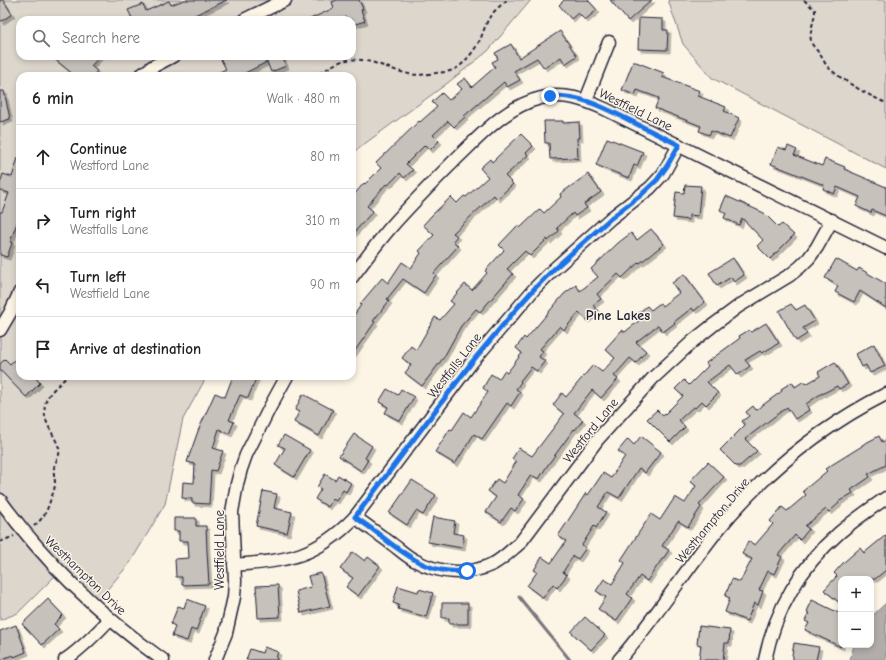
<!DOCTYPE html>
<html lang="en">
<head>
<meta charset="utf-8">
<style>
  :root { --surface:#fff; --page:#f6f6f6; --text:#202124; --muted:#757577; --line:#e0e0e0 }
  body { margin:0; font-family:"Comic Neue",sans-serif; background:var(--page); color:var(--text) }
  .controls { position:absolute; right:12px; bottom:12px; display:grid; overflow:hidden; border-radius:8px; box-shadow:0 2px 6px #0003 }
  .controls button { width:36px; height:36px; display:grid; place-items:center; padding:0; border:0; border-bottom:1px solid var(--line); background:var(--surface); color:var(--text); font:20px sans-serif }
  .stop { position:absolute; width:12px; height:12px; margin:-9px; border:3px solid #1a73e8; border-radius:50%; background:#fff }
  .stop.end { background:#1a73e8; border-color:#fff; box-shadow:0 1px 4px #0008 }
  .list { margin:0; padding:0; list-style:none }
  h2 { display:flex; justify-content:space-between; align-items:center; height:52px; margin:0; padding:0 16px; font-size:17px }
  h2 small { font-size:13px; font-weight:400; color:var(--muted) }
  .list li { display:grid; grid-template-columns:26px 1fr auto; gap:12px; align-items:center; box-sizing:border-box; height:64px; padding:0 16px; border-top:1px solid var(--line) }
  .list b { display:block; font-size:15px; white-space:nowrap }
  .list p { margin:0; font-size:13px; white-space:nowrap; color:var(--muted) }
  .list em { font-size:13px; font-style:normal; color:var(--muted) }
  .icon { flex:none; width:22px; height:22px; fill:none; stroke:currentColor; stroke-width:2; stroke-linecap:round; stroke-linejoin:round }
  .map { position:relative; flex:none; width:886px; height:660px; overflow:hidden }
  .search { position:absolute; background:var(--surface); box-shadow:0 2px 6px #0003; left:16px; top:16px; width:340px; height:44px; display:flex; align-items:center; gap:10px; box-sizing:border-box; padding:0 14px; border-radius:12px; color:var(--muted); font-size:15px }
  .panel { position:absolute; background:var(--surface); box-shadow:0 2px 6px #0003; left:16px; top:72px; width:340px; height:308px; border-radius:12px }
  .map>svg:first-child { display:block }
</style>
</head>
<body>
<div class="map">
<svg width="886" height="660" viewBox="0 0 886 660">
  <defs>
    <filter id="shadow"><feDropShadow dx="3" dy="3" stdDeviation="0" flood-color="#0004"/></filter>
  </defs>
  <rect width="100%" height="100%" fill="#fcf5e5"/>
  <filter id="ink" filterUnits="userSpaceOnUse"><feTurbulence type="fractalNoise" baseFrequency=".025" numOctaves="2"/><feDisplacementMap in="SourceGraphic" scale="8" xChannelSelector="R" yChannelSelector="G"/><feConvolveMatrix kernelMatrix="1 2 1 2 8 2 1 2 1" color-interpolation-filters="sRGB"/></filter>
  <g filter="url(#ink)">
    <g fill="#dcd6cc" stroke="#7f7c84" fill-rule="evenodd">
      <path d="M0,0H531L488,51L445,85L352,153V76H20V376H207L183,419L165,504L130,563L98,600L64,567L18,613L0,620ZM20,20H352V56H20Z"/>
      <path d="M668,0H886V169L712,78L683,44Z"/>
    </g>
    <path fill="#b2adab" stroke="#78757e" d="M886,603V660H850L854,645H871V617Z"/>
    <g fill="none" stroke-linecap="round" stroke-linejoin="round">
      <path stroke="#78757e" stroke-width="3" d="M519,597L570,660"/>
    </g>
    <g fill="#c6c1bb" stroke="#22223b" filter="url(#shadow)">
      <path d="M0,0H3L12,14L0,22Z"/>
      <path d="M184,0H227L184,20H128L132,18L128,10L143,4L146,11L169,1L171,5Z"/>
      <path d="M337,0H359L363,9L361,10L365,21L352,25V20H347L346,17L337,20H308L334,8L332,2Z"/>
      <path d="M564,0H588L597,10L585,20L578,13L571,19L559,5Z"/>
      <path d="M610,0H652L628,21Z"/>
      <path d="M639,18L663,19V30H668L667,50L638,49Z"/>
      <path d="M560,31L577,56L565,64L561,57L544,68L537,58L514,71L520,80L507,87L504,82L464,116L465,117L454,127L448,121L433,135L439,141L430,150L425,145L406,164L413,170L404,178L400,173L388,185L386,184L367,206L373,211L352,235V197L364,183L365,184L381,168L376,163L419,121L420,122L437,107L432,102L442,93L449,100L462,89L457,84L465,78L472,87L495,67L492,62L498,59L495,53L511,44L519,58Z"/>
      <path d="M51,56H100L91,66L97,71L93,76H75Z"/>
      <path d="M219,56H282L286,66L271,72L267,62L239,76H211L226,69Z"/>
      <path d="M633,62H636L664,73L662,77L700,91L698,96L726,107L724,111L739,118L730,138L711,131L709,135L699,131L701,126L655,108L659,98L637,90L635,95L622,90Z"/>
      <path d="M0,91H4L10,119L0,122Z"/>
      <path d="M544,121H563V123L579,122L580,138H577L578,159L574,158L550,159L549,143H545Z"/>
      <path d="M521,134L533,146L526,153L528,155L505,176L513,184L497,199L494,195L453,233L457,236L453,241L458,246L434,273L436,275L424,293L403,279L387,299L389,301L373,321L375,322L352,355V318L361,305L360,304L382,278L388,283L402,262L411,268L421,253L419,251L434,235L423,225L432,215L451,197L457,203L464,196L466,197L488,177L480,168L490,159L492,162Z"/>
      <path d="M607,138L643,152L637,166L634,165L629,178L596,165Z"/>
      <path d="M788,146L797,150L794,155L822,166L825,159L845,167L844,169L886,187V216L872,210L871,213L856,206L860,197L837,187L834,194L823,189L824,185L771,164L778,147L786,150Z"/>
      <path d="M18,158L20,159V215L10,242L12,243L7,257L0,255V212H2L9,193L0,190V184L3,174L12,177Z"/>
      <path d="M588,174L601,192L584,204L587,208L575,216L573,213L557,228L559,231L548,241L547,239L530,256L525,251L507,269L513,274L480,312L476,309L461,326L444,357L422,386L405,373L411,365L402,358L411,346L416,350L435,317L440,320L454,304L450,301L465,284L472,290L487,273L485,271L504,250L499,245L518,225L520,228L540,209L544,213L561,197L560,194Z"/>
      <path d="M685,185L701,186L698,216L689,215V220L673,218L676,192L684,193Z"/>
      <path d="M726,196L764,213L778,227L782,224L794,235L770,259L757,246L763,240L742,218L739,225L724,218L726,213L720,210Z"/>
      <path d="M651,229L664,244L640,263L639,262L622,278L618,274L597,294L601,299L593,305L598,311L586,320L579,312L564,330L560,326L540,349L543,351L539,357L545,361L537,371L531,367L520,381L521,382L516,389L520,392L511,406L507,403L482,439L474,434L455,464L435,452L450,429L452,430L464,412L471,417L488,392L483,388L491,374L499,379L504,371L507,373L522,353L516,348L524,337L526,339L564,294L576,285L580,291L598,277L591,269L618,243L631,233L637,240Z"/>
      <path d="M733,258L744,275L734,282L731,277L717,286L709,273Z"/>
      <path d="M836,259L857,271L859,268L886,284V308L860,291L854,302L835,292L838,286L825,278Z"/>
      <path d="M684,274L705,302L694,311L692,308L674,322L675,323L663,332L658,325L636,342L646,351L636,363L630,358L614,376L618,379L601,398L592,390L574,413L583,420L575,430L574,429L547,466L539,479L531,475L518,495L524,499L515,511L511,508L501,522L486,512L496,497L488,491L497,479L503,483L516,462L512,459L519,448L532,456L564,414L553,405L562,393L566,397L593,365L602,372L615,358L605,349L622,330L625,332L641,319L637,314L647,306L651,310L660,303L662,306L679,293L672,283Z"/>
      <path d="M791,304L796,310L805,305L815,321L803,328L807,334L796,341L779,311Z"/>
      <path d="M766,323L779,343L762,353L760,351L745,360L750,366L738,375L730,365L707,382L718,393L706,405L702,401L695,408L693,407L679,420L685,427L670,442L647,419L657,410L663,416L683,396L675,389L684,380L689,385L708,366L706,363L740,338L739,336L749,330L751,332Z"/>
      <path d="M874,344L885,366L870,373L866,365L862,367L856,354Z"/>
      <path d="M20,355V376H34L40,383L26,397L0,370V364L5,359L10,364Z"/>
      <path d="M835,362L848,384L839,389L837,386L822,394V393L806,404L809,410L795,419L787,407L745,439L757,451L740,466H736L720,450L745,425L742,421L749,416L746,412L753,406L756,410L782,391L781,389L792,382L795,387L804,381L806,384L820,376L818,372Z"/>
      <path d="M233,376H257L248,398L240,395L229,420L234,422L229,434L219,429L213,448L223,451L216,471L211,470L209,504L192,503V499L182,498L183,482L194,483L195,464L187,462L198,431L215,393L225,397Z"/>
      <path d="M387,389L398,395L401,389L414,397L400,421L385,413L388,407L379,402Z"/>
      <path d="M303,394L333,410L319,436L294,422L299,412L295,410Z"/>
      <path d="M354,434L372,446L365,458L368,460L361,471L339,456Z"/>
      <path d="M284,435L310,450L294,477L275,465L285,448L278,445Z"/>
      <path d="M641,436L661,452L645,473L639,468L619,498L608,492L598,507L606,512L596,528L594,526L582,545L586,548L578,559L573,556L563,572L567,575L557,588L553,584L543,598L527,586L537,572L534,570L542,557L551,563L566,541L558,536L586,493L588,495L603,473L611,478L625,456L618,451L628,439L634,445Z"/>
      <path d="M879,436L882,442L886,440V465L868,474L870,477L851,490L853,493L838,502L839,503L829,512L826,509L805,526L809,529L800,540L795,535L778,555L782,557L774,574L768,571L759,590L763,591L758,605L754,603L747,621L725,612L730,598L725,596L732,579L740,582L752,559L742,554L748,541L755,545L773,524L770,521L782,507L787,511L806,495L803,491L827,471L825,469L862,446V445Z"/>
      <path d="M708,462L724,477L699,505L701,507L688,527L678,521L662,546L669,550L663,559H662L647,581L640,576L627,594L632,598L616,621L598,609L606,597L596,591L604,579L612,584L625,563L621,560L651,514L660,520L675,497L685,503L696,486L690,481Z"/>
      <path d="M325,474L335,480L338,475L351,483L346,492L343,490L336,501L333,499L328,507L315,499L321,489L317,487Z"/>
      <path d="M412,480L436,495L423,515L416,511L407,525L389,513Z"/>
      <path d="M263,491L277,494L274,508L292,512L287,533L256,526Z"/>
      <path d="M433,517L455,521L453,533L464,535L462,548L428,542Z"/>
      <path d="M174,518H196V526H206L207,551L209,584L182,585V577H176L175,559L189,558L188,541H179V531H174Z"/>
      <path d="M886,535V570L875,579H841V604L824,590L837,576L834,573L843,563L860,548L864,553Z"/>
      <path d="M353,552L365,561L368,557L380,566L358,596L346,587L353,578L340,569Z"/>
      <path d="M321,573L330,606L301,613L296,591L311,587L308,576Z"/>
      <path d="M278,585L280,617L258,618L256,586Z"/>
      <path d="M398,586L418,592L419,589L433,593L426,617L398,609L399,605L393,603Z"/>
      <path d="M48,599L63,615L54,624L59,629L42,645L22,624Z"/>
      <path d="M187,599L205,606L196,631L191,629L187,641L172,636L175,626L171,624L178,606L184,608Z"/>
      <path d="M812,600L841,614V647L805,630L809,623L805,621L809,613L807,612Z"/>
      <path d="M442,603H468V624H449V618H442Z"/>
      <path d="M585,617L605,635L591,650L571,632Z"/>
      <path d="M16,625L26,652L14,657L13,655L0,660V631Z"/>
      <path d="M699,626L730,630L729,643H725L723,660H699L701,645L697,644Z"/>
      <path d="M794,643L819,647L816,660H793V656L792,655Z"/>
      <path d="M264,647L278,652L276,658L277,659V660H246L250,649L262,653Z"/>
    </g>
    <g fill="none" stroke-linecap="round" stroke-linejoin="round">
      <defs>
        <g id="minor">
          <path d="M244,20L285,0"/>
          <path d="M140,76L152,67L173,56"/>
          <path d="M586,100L609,42"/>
          <path d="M352,277C365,260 377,243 391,227C412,203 435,180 458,157C482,134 507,106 541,98C564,92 585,100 605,109L886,248"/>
          <path d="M0,330L10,313L20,292"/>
          <path d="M0,500C45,562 101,616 163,660"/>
          <path d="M355,517C367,526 380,535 392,544C399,549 406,556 414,560C439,574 467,576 493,564C503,559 511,550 520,543L598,439L653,378L693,341L712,326L739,306L790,275L800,267L809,258L817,247L832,220"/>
          <path d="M234,565C287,561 317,557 355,517L472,362L535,288L554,269L611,218L650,188L663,174L679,145"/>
          <path d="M65,660C82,648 96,634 110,619"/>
          <path d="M215,660L226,633L234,597L235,581L232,512L237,484L241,469L246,455L270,407L287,376"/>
          <path d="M619,660C654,620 683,574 716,532C762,475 821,427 886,394"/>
          <path d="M765,660C775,610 801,566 839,533C854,520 870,509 886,498"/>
        </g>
      </defs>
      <use href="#minor" stroke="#22223b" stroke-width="15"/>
      <g stroke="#22223b" stroke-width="2" stroke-dasharray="4 3" stroke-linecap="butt">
        <path d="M804,0L815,10C815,20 809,30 811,41C812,46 817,50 820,54C823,59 825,65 830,69C843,81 870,96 886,103"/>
        <path d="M314,76C324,71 337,61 347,60C369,57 389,70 409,74C419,76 427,74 436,73C443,72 451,72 457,68C465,63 476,48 480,40C483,33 485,26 488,20C492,12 500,6 507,0"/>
        <path d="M34,526C44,518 47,511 51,498C53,493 55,489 55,483C55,478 53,473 54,468C55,461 61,456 59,448C54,433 42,422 45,405C47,392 60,385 67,376"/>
        <path d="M0,542L14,536"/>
      </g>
      <use href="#minor" stroke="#fcf5e5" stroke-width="12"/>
    </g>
  </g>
  <g fill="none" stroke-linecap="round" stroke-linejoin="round" filter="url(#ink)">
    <path stroke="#1a73e8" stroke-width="5" d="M467,571C433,574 416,562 390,543C379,534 367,525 355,517L472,362L518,307L535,288L554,269L611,218L641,195L657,180L667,166L679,145C663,137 646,129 629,120C603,107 581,95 550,96"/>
  </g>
  <g text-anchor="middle" stroke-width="3" stroke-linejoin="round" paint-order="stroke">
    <g font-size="13" fill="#22223b" stroke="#fcf5e5">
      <text transform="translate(636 109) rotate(26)" y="5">Westfield Lane</text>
      <text transform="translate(454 365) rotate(-52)" y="5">Westfalls Lane</text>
      <text transform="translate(590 430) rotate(-51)" y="5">Westford Lane</text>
      <text transform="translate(712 520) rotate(-50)" y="5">Westhampton Drive</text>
      <text transform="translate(219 550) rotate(-90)" y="5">Westfield Lane</text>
      <text transform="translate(86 575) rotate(44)" y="5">Westhampton Drive</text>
    </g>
    <g font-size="14" font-weight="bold" fill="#22223b" stroke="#fcf5e5">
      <text x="618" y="320">Pine Lakes</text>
    </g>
  </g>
</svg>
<div class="controls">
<button>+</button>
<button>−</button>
</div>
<div class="stop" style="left:467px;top:571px"></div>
<div class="stop end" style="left:550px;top:96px"></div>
<div class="search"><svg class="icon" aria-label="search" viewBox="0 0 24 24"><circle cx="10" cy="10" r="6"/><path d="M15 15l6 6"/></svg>Search here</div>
<section class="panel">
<h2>6 min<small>Walk · 480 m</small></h2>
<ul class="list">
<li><svg class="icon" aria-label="ahead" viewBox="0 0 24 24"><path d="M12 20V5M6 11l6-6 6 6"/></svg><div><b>Continue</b><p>Westford Lane</p></div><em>80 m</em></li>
<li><svg class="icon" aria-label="right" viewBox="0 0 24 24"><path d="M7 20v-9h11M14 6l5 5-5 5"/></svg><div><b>Turn right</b><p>Westfalls Lane</p></div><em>310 m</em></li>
<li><svg class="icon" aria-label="left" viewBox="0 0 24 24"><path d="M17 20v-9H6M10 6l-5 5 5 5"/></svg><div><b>Turn left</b><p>Westfield Lane</p></div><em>90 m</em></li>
<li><svg class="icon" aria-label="arrive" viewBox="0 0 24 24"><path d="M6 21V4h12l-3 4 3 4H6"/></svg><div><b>Arrive at destination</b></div></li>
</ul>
</section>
</div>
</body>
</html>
